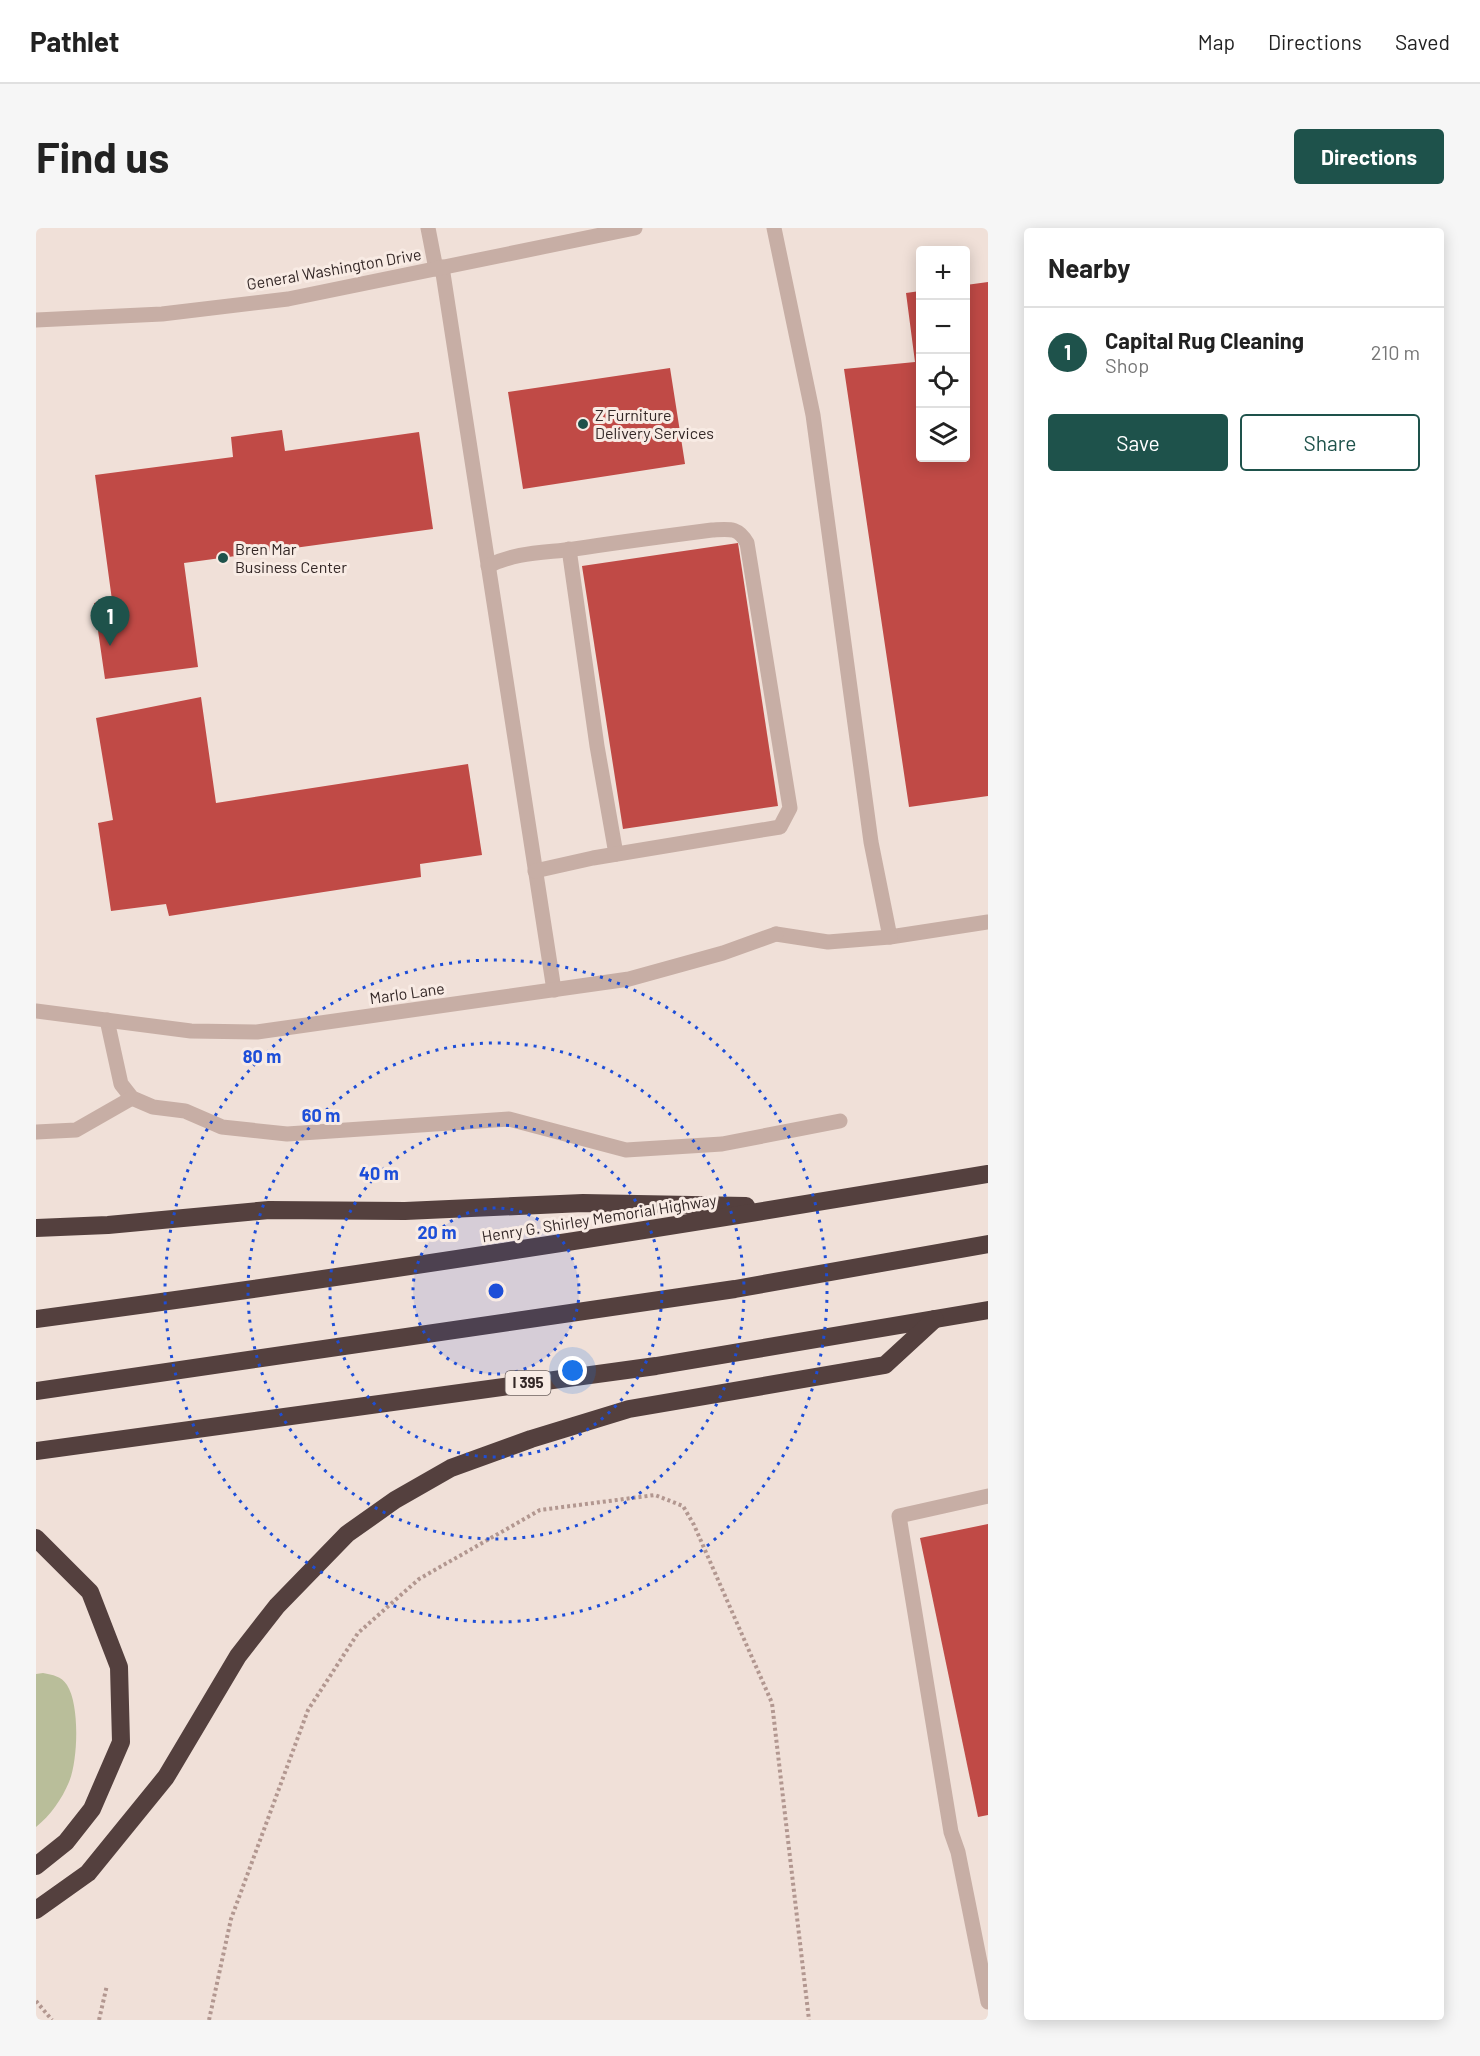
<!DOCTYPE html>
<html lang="en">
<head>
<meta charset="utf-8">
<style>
  :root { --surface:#fff; --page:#f6f6f6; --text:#222; --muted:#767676; --line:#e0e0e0; --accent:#1e524b }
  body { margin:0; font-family:Barlow,sans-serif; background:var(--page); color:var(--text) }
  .controls { position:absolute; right:18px; top:18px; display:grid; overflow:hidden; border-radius:6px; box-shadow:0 3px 15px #0003 }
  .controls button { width:54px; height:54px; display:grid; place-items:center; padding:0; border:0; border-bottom:2px solid var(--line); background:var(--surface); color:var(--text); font:30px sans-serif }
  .you { position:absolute; left:537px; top:1143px; width:21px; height:21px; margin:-15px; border:4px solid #fff; border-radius:50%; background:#1a73e8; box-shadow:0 0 0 9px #1a73e833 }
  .badge { display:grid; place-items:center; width:39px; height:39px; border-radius:50%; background:var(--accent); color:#fff; font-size:20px; font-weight:700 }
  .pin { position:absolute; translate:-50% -50px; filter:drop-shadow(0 2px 3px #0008) }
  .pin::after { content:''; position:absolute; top:32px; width:21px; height:18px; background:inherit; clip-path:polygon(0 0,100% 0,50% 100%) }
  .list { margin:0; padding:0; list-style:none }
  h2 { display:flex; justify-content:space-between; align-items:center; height:78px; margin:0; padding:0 24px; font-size:26px }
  h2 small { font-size:20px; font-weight:400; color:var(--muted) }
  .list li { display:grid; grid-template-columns:39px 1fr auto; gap:18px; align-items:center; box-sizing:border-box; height:90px; padding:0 24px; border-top:2px solid var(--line) }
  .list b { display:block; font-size:22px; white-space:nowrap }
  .list p { margin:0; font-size:20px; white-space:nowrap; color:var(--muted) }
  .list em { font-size:20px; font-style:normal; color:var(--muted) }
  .actions { display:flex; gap:12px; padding:18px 24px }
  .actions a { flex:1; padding:14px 0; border:2px solid var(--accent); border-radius:6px; text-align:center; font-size:21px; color:var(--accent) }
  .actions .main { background:var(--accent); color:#fff }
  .icon { flex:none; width:33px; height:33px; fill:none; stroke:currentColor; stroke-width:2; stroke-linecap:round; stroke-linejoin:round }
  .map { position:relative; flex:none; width:952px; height:1792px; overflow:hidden; border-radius:6px }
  header { display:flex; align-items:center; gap:36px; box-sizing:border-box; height:84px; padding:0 30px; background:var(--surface); border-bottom:2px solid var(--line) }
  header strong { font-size:28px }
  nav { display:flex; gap:33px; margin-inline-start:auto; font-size:21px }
  .intro { display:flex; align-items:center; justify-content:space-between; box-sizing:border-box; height:144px; padding:0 36px }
  h1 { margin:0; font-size:42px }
  .button { padding:15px 27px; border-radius:6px; background:var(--accent); color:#fff; font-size:21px; font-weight:700 }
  main { display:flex; gap:36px; padding:0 36px }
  aside { flex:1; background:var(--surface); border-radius:6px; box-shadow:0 3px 15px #0003 }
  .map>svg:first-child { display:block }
</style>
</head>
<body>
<header>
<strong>Pathlet</strong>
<nav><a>Map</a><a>Directions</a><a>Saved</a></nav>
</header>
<div class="intro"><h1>Find us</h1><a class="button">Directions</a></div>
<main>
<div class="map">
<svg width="952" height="1792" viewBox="0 0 952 1792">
  <rect width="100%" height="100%" fill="#f0e0d8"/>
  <path fill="#b9be9a" d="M7,1445C17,1447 25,1448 31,1457C44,1477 42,1533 33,1554C26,1571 14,1588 0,1599V1446Z"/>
  <g fill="#c04a46">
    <path d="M952,54V568L873,579L808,141L879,134L870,65L884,63V230H930V57Z"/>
    <path d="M634,140L649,236L487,261L472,164Z"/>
    <path d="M246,202L249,223L383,204L397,301L148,335L162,439L69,451L58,375L76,372L59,247L197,229L195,209Z"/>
    <path d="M702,315L742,578L587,601L546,338Z"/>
    <path d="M165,469L180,575L432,536L446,627L384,636L385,649L133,688L130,676L75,683L62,595L77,592L60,490Z"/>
    <path d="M952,1296V1587L942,1589L884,1310Z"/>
  </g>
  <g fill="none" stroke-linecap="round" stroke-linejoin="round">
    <g stroke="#b29790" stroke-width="4" stroke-dasharray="3 3" stroke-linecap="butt">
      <path d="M0,1773L16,1792"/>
      <path d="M63,1792L71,1757"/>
      <path d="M173,1792L195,1691L272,1482L322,1405L383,1351L504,1282L619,1267L647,1278L658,1297L736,1475L773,1792"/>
    </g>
    <g stroke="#c7aea5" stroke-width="15">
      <path d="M392,0L400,41"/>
      <path d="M738,0L777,187L835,614L854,709L952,694"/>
      <path d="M406,39L518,762"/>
      <path d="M533,321L561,518L580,626"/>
      <path d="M452,338C480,324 508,325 538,321C584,314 630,308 676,302C694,301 702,299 711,315L754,580L744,599L557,630L499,643"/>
      <path d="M740,706L792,714L854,709"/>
      <path d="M71,792L85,856L96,870L117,879L149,883L186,899L251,906L473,891L590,922L686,916L804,893"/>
      <path d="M0,904L40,902L96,870"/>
      <path d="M952,1268L863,1288L915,1604L922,1624L952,1774"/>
    </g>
    <g stroke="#c7aea5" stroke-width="15">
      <path d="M0,92L126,86L252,71L599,0"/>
      <path d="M0,783L155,803L221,804L593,751L687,725L740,706"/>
    </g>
    <g stroke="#54403e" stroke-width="18">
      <path d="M0,1000L72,997L233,982L369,983L547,975L710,978"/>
      <path d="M0,1091C318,1049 635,999 952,946"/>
      <path d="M0,1163L699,1061L952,1016"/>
      <path d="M0,1223L620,1138L952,1082"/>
      <path d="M0,1310L54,1364L83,1439L85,1514L56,1581L30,1614L0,1638"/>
      <path d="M0,1682L52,1645L130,1549L202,1428L241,1378L311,1306L359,1272L415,1240L495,1211L593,1181L849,1137L899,1091"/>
    </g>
  </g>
  <circle cx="460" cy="1063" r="83" fill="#1d4ed8" fill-opacity=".12"/>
  <g fill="none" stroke="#1d4ed8" stroke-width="3" stroke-dasharray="3 6">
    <circle cx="460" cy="1063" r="83"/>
    <circle cx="460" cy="1063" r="166"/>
    <circle cx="460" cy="1063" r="248"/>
    <circle cx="460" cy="1063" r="331"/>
  </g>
  <g fill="#1e524b" stroke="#f8ebe4" stroke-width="2">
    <circle cx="547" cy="196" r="6"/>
    <circle cx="187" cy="330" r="6"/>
  </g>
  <g text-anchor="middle" stroke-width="6" stroke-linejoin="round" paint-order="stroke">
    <rect fill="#f8ebe4" stroke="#6e625f" stroke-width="1.5" x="469.5" y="1143" width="45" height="24" rx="4.5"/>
    <g font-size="15" font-weight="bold" fill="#332726">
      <text x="492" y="1160">I 395</text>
    </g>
    <g font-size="16" fill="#332726" stroke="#f8ebe4">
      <text transform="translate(298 41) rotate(-10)" y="6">General Washington Drive</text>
      <text transform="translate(371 765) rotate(-8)" y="6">Marlo Lane</text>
      <text transform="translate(563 990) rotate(-9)" y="6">Henry G. Shirley Memorial Highway</text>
    </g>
    <g font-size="16" fill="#332726" stroke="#f8ebe4" text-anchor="start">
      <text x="559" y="193">Z Furniture<tspan x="559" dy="18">Delivery Services</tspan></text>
      <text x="199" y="327">Bren Mar<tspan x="199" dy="18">Business Center</tspan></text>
    </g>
  </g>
  <circle cx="460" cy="1063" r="9" fill="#1d4ed8" stroke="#f8ebe4" stroke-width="3"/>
  <g font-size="18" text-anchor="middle" font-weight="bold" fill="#1d4ed8" stroke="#f8ebe4" stroke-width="6" stroke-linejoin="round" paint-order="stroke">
    <text x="226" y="835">80 m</text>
    <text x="285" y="894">60 m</text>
    <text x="343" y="952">40 m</text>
    <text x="401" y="1011">20 m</text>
  </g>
</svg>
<div class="controls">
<button>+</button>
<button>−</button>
<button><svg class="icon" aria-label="locate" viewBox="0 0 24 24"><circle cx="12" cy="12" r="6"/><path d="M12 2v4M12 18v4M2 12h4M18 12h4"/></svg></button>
<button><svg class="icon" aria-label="layers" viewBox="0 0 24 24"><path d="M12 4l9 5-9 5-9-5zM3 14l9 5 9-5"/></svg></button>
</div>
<div class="you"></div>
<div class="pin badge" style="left:74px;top:418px">1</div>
</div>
<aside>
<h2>Nearby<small></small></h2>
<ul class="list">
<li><span class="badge">1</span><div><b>Capital Rug Cleaning</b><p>Shop</p></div><em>210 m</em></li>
</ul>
<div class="actions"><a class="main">Save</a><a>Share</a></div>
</aside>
</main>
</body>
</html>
